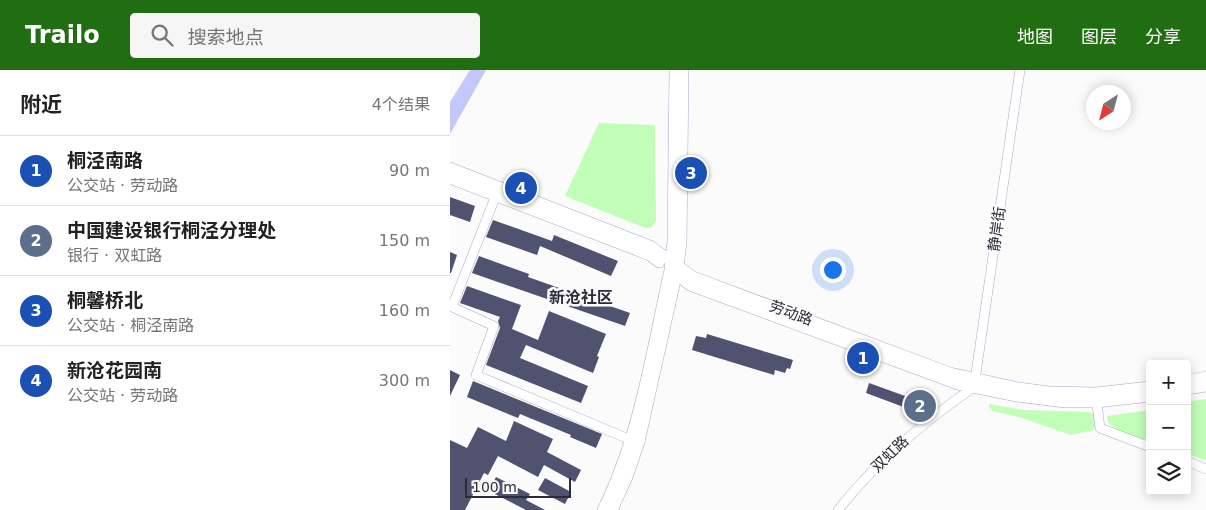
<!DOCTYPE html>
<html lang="zh">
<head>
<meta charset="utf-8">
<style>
  :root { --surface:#fff; --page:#f6f6f6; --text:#222; --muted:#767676; --line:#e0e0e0; --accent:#216e12 }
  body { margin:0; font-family:"DejaVu Sans","Noto Sans SC",sans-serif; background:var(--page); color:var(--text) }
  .controls { position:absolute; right:15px; bottom:15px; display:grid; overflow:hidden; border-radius:5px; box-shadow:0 2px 12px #0003 }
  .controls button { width:45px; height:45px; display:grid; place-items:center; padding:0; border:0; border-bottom:1px solid var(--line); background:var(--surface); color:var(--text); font:25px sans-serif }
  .compass { position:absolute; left:636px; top:15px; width:45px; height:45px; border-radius:50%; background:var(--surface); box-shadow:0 2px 12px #0003; rotate:216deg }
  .scale { position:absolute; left:15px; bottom:12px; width:106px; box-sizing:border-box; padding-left:5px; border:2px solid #2b2c39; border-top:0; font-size:14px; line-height:18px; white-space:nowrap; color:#2b2c39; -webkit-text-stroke:4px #fbfbfb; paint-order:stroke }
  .you { position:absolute; left:382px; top:199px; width:18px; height:18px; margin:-12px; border:4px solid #fff; border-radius:50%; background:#1a73e8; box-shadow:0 0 0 8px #1a73e833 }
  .badge { display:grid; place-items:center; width:32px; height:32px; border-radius:50%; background:var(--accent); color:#fff; font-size:16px; font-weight:700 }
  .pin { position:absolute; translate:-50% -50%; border:2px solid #fff; box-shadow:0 1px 5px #0006 }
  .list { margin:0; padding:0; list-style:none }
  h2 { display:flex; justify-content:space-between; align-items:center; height:65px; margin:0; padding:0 20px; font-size:21px }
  h2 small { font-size:16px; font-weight:400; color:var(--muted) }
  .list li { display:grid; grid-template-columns:32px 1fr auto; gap:15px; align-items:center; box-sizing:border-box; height:70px; padding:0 20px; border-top:1px solid var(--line) }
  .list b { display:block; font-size:19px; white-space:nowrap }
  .list p { margin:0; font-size:16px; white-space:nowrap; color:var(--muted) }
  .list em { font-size:16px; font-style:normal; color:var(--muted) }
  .icon { flex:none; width:28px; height:28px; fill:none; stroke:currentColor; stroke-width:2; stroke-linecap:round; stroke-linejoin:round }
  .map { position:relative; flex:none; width:756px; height:440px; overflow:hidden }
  header { display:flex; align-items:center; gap:30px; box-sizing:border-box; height:70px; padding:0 25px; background:var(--accent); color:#fff }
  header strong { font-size:24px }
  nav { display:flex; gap:28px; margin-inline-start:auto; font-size:18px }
  .search { width:350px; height:45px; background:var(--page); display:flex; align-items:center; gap:12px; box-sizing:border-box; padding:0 18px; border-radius:5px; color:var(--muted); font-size:19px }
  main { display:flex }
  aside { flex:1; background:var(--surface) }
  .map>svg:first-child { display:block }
</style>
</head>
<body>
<header>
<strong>Trailo</strong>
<div class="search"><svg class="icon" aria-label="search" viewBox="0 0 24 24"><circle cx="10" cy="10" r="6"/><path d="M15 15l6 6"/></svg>搜索地点</div>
<nav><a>地图</a><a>图层</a><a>分享</a></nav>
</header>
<main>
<aside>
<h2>附近<small>4个结果</small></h2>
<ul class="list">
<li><span class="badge" style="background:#1a4fb4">1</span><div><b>桐泾南路</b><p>公交站 · 劳动路</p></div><em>90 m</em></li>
<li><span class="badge" style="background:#5c6f8a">2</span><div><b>中国建设银行桐泾分理处</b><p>银行 · 双虹路</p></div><em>150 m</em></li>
<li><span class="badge" style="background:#1a4fb4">3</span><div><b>桐馨桥北</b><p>公交站 · 桐泾南路</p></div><em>160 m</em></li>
<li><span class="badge" style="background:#1a4fb4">4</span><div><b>新沧花园南</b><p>公交站 · 劳动路</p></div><em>300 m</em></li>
</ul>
</aside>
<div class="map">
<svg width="756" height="440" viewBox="0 0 756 440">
  <rect width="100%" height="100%" fill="#fbfbfb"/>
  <g fill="#c1feb7">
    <path d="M149,53L205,55L206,151L201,158H195L115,126Z"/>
    <path d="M756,329V390L737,384V332Z"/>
    <path d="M539,334L574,340L640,342L643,344L646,356L643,360L621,365L572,348L543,341L539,337Z"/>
    <path d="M700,340V371L669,361L658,353L657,346Z"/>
  </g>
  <path fill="#c2c9fa" d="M20,0H36L0,64V32Z"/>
  <g fill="#50536f">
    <path d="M0,127L25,136L20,152L0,145Z"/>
    <path d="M43,150L102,171L104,165L168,191L161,206L90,176L87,185L36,167Z"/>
    <path d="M0,182L7,185L1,203H0Z"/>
    <path d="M29,186L79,204L78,207L180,243L175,256L22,203Z"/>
    <path d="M17,216L71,235L62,259L88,270L99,241L156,264L147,286L149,287L143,303L76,275L70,288L138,316L131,333L36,295L50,258L48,251L50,247L10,233Z"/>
    <path d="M257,264L343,290L340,299L337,298L335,303L325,300L324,305L242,280L246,266L256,268Z"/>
    <path d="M0,300L10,305L0,326Z"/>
    <path d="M23,311L152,364L146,378L120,367L121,365L70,344L68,348L17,327Z"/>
    <path d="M419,313L480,335L475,345L416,323Z"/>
    <path d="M64,351L103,369L97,382L131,400L125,412L94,395L88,407L48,386L38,405L34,403L15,440H0V370L17,378L28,357L56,371Z"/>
    <path d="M46,407L80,424L76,430L95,440H76L39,421Z"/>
    <path d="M95,408L121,422L115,434L88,420Z"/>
  </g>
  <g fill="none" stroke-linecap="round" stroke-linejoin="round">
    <defs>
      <g id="minor">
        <path d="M48,120L2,237L44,256L26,305L181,370"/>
        <path d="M646,327L650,358L700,377"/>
        <path d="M737,391L756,399"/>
        <path d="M388,440C427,391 473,352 524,317L570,0"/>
      </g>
      <g id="major">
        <path d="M0,98L200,176L243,207L500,303L568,318L599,322L646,323L700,317"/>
        <path d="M0,108L200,185L209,192"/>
        <path d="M226,204L240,215L508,314L567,326L615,332H647L700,326"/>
        <path d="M737,311L756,307"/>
        <path d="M737,319L756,316"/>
        <path d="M153,440C190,365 202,280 220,200L223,171L225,0"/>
        <path d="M162,440L177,407L189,372L228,197L231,172L233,0"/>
      </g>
    </defs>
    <use href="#minor" stroke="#a5aaca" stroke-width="10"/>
    <use href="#major" stroke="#a5aaca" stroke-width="12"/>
    <use href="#minor" stroke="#fff" stroke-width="9"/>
    <use href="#major" stroke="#fff" stroke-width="11"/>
  </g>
  <g text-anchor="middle" stroke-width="5" stroke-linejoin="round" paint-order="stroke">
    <g font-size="15" fill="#2b2c39" stroke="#fbfbfb">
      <text transform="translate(547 159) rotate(-82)" y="5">静岸街</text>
      <text transform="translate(341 243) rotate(20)" y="5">劳动路</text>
      <text transform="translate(440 384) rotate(-44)" y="5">双虹路</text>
    </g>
    <g font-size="16" font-weight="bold" fill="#2b2c39" stroke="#fbfbfb">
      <text x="131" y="233">新沧社区</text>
    </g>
  </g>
</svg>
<div class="controls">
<button>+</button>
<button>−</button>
<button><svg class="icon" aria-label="layers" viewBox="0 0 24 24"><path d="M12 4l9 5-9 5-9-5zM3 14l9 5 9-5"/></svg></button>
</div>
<svg class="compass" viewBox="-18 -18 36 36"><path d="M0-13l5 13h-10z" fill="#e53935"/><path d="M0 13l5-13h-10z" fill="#767676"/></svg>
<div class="scale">100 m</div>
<div class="you"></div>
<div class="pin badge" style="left:413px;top:288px;background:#1a4fb4">1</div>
<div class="pin badge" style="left:470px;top:336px;background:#5c6f8a">2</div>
<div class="pin badge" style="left:241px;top:103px;background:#1a4fb4">3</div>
<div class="pin badge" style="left:71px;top:118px;background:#1a4fb4">4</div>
</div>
</main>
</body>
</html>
